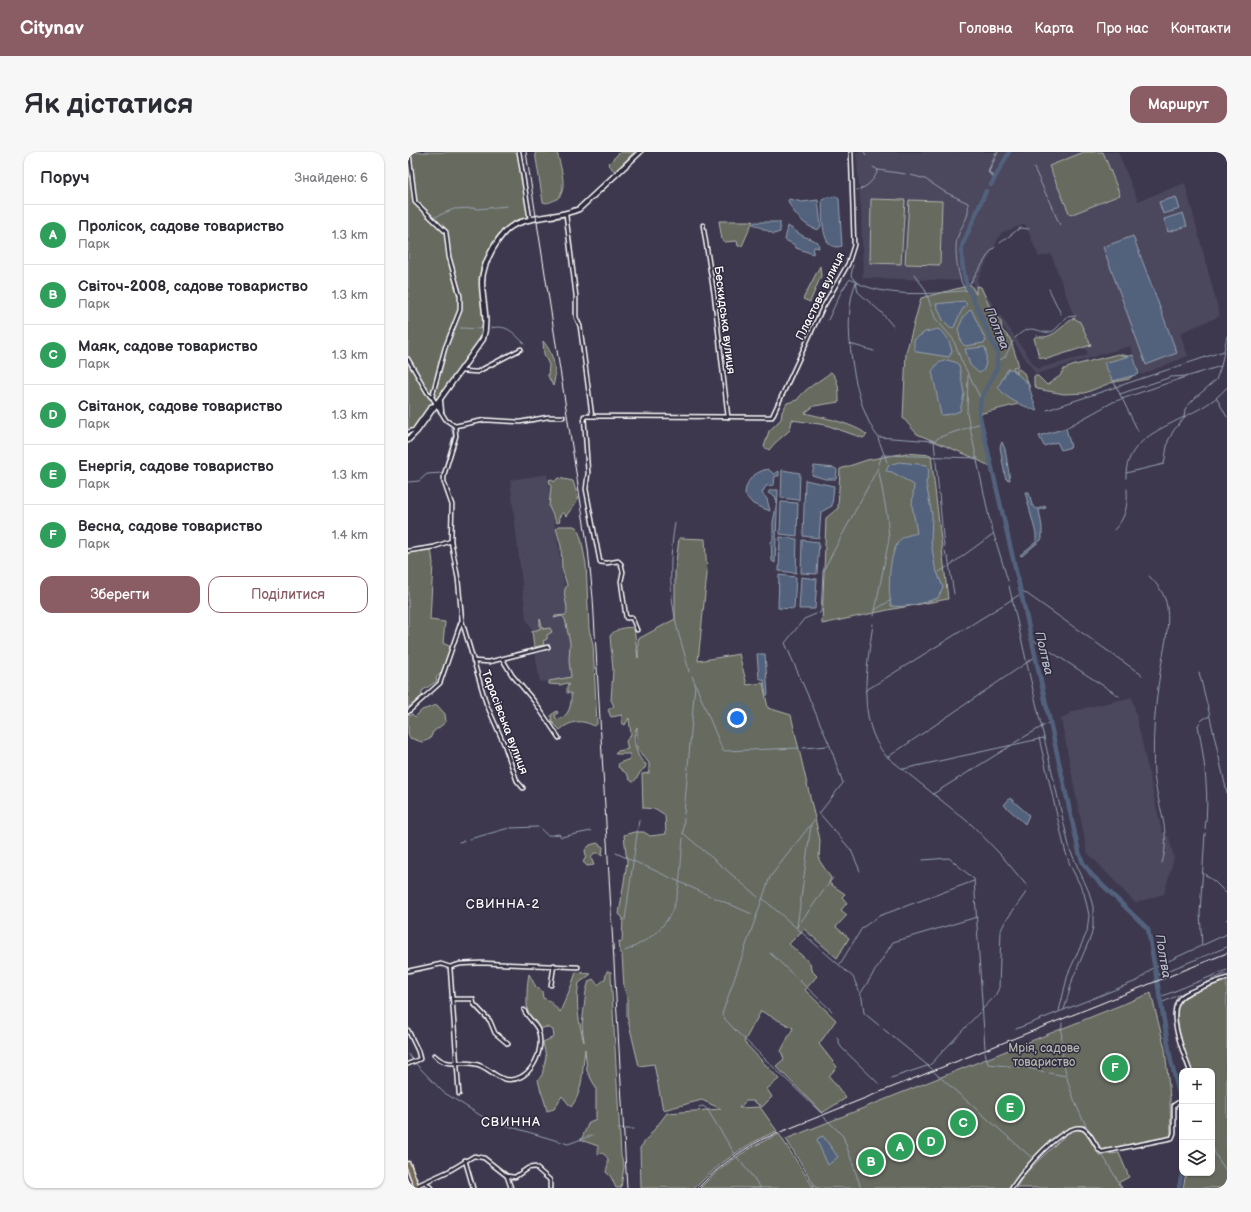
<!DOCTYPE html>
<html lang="uk">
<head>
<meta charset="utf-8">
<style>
  :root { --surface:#fff; --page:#f7f7f7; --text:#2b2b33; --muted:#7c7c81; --line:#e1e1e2; --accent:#8a5d65 }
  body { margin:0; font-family:"Balsamiq Sans",sans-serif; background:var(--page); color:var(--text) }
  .controls { position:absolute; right:12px; bottom:12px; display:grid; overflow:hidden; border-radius:8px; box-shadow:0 1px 3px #0004 }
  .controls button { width:36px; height:36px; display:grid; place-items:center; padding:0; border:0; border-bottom:1px solid var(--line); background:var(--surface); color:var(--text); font:20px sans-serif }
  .you { position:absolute; left:329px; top:566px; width:14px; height:14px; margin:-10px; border:3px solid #fff; border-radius:50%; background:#1a73e8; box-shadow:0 0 0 6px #1a73e833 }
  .badge { display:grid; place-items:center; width:26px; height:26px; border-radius:50%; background:var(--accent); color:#fff; font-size:13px; font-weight:700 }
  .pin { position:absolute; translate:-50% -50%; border:2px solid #fff; box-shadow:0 1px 4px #0006 }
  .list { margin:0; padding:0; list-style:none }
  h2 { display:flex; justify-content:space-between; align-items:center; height:52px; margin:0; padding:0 16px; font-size:17px }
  h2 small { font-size:13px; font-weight:400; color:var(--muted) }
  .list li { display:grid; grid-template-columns:26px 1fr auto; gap:12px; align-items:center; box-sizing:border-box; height:60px; padding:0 16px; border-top:1px solid var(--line) }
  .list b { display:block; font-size:15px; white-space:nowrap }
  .list p { margin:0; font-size:13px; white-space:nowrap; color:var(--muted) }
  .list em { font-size:13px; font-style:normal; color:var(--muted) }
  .actions { display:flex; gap:8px; padding:12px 16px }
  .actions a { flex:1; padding:9px 0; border:1px solid var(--accent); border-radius:12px; text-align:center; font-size:14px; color:var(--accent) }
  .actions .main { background:var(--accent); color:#fff }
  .icon { flex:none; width:22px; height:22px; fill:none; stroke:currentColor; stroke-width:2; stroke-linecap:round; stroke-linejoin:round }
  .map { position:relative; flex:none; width:819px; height:1036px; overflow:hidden; border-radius:12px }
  header { display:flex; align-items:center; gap:24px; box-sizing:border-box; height:56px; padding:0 20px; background:var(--accent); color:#fff }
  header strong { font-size:19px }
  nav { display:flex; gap:22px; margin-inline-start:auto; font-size:14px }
  .intro { display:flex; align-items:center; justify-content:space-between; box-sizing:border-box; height:96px; padding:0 24px }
  h1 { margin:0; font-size:28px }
  .button { padding:10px 18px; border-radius:12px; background:var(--accent); color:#fff; font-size:14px; font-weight:700 }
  main { display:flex; gap:24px; padding:0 24px }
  aside { flex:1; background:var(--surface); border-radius:12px; box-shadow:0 1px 3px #0004 }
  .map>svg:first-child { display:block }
</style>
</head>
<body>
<header>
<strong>Citynav</strong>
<nav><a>Головна</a><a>Карта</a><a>Про нас</a><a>Контакти</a></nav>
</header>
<div class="intro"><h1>Як дістатися</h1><a class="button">Маршрут</a></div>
<main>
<aside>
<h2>Поруч<small>Знайдено: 6</small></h2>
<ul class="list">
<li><span class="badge" style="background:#2e9e5b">A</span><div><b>Пролісок, садове товариство</b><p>Парк</p></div><em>1.3 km</em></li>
<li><span class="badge" style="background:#2e9e5b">B</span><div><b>Світоч-2008, садове товариство</b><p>Парк</p></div><em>1.3 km</em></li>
<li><span class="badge" style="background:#2e9e5b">C</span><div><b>Маяк, садове товариство</b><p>Парк</p></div><em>1.3 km</em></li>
<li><span class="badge" style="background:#2e9e5b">D</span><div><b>Світанок, садове товариство</b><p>Парк</p></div><em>1.3 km</em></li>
<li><span class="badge" style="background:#2e9e5b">E</span><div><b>Енергія, садове товариство</b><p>Парк</p></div><em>1.3 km</em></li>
<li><span class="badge" style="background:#2e9e5b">F</span><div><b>Весна, садове товариство</b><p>Парк</p></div><em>1.4 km</em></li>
</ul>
<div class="actions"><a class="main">Зберегти</a><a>Поділитися</a></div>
</aside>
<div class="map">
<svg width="819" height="1036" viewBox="0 0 819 1036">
  <rect width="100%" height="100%" fill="#3d384e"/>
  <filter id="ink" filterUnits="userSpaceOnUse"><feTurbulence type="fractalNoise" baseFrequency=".025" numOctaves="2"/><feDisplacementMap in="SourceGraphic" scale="8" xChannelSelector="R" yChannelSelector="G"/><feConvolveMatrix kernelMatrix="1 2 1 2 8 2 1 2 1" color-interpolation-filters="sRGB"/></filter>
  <g filter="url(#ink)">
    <g fill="#4b465d" fill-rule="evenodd">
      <path d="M448,0H710L730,49L777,31L812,164L772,181L780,204L733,223L722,194L628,222L564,129L455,126L453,58ZM617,72L631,105L643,102L680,203L629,217L569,129L593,81Z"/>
      <path d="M139,322L159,451L166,527L132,530L128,507V485L118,467L102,328Z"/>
      <path d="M724,545L754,680L761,685L766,706L756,742L727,751L679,700L653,567L665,559Z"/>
    </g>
    <g fill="#666b5e" stroke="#b2b5ae">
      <path d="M0,0H110L121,65L120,67L98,76L89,84L74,112L71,126L76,173L71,189L33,242L21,254L0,285Z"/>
      <path d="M127,0H149C152,13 162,41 147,48C142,50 139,52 135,50Z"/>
      <path d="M212,0H226L207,20L200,12Z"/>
      <path d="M676,0H695L712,43L662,63L641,14Z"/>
      <path d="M463,47L497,48L493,112L462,111Z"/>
      <path d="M501,48L534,49L532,113L497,112Z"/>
      <path d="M311,69H345L334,94H330L329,89L317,90L314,88Z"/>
      <path d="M412,114L413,124L402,150L395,147Z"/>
      <path d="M563,133L568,142V134L573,135L583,158L593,170L594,178L602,186L610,211L609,215H605L611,227L608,217H611L616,221L622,236L618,250L571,262L583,315L566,306L509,282L495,266L498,201L513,146Z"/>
      <path d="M666,166L672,170L683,193L639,207L631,205L626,186L629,184C644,189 654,173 666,166Z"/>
      <path d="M135,189C145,200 150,220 145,234L140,224L141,213L136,202Z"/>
      <path d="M710,202L724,205L730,219L721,227L702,231L677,241L656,242L629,237L626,232V224H630L639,233L652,224L656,217L667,213Z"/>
      <path d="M423,220C431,227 431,239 431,250L406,254L397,261C413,265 448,272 459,283L455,286L418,273L384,268L382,278L367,291L361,298L356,295L361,279L373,267L374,260L379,251L389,248C398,235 411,230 423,220Z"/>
      <path d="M498,301L523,303L540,447L480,458L414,472L418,366L430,356L432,317L459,308Z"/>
      <path d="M150,326L165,329C172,352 171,346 158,364L155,360L151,365L152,369L149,371L141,355L143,335L141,328L144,327L146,330Z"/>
      <path d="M151,374H166L169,376L173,386L178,412L181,477L185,492L189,572L186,574C174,567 162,569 152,578L144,570L143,563L149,559L150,561L147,563L149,568C161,565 164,553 163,541H159V534L162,533L159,531L152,533L141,532V529L163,525L161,509L162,491L157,467L154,464L146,466L147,464L158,463C162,453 152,443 159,433L154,416L153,394L148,376Z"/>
      <path d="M271,386L297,387L299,422L290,509L331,502L339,533L355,531L360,556L383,563L412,688L411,708L423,726L421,731L437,742L434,745L439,751L433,758L439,763L428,775L441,786L429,806L396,777L381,792L402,811L403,818L409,824L397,838L428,868L411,892L429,915L421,924L438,946L414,961L368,914L376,907L373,899L385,876L353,859L336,890L371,927L359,937L364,945L354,955L345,949H338L331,956L352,955L369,979C337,992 311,1011 287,1036H233L232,996L259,961L313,957L294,948L255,958L246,912L231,914L219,864V845L216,835L214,802L212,800L211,789L214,790L215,766L211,762L219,710L216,683L226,680H236L242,684L258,682L257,663L248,657L235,656L234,622L241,621V611L229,597V575C223,584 228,607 238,612L237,616C231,619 230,627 225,630L222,628L219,622L210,615L211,611L222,607V602H207L210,599L220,597L218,589L223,583L221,566L217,573L214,571V563L203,565L200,558L206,554L203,548L205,518L202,484C206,477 219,474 226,476L230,506V487L267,467V419Z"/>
      <path d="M23,396L25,411L22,468L37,470L35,491L43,495L35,519L28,526L29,529L14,539V544L0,556V399Z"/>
      <path d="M132,467L135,477L142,476L144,480L139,483V487L135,489L136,493L126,495L124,479L132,477Z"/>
      <path d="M29,553L37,562L38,570L25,580L22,587L14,590L2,586L0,582V565L4,562L7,565L14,558Z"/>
      <path d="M189,691L195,695L194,704L190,701H186L183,706L186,713L179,714L175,710L178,705L177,698L182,693Z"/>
      <path d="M199,819L203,820V823L213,1003L216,1014L213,1036H208L203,1025L198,1020C199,1013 204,1007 194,1001L190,1002V994L173,988L181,970L188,967V936L179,919L177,897C174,916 176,939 163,955L154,944L146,957L139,959C137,948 132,939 130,928L134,923L138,905L135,890L146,885L145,878L139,875L131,877C127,872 121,866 120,861C118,854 119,830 121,822L128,835L134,839L135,846L142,849L152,860C158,846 164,834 168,820L183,822L171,831C167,849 171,872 176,890L174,873L178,839L181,829L185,827L190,833L197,827Z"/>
      <path d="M819,827V1036H775L778,1021H804V919H783C779,905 761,859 774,848C786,838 805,833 819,827Z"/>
      <path d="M743,841L757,897L762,945L763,984L694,998L678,974C673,974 666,974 662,976C639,988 616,1014 602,1036H408L378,987Z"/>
      <path d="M664,977L676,979L691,1003L711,1001L721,1025L710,1031L714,1036H608L617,1021Z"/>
      <path d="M371,982L406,1036H292C315,1012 341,995 371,982Z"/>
    </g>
    <g fill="#52627c" stroke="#97a1b0">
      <path d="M428,44L431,47L434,94C411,102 415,60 414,48L419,45Z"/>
      <path d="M768,45L772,57L755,62L751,50Z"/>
      <path d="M381,47L394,50L410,48L413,74L410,78C397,75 385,61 380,49Z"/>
      <path d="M775,61L779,74L760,80L756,67Z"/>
      <path d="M347,70H372V80L366,82L345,72Z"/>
      <path d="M380,74L395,84L410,90L411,96L406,95L405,102L388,96L387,93L377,88Z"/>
      <path d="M725,84L769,201L738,213L695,95Z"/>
      <path d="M556,149L559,152L554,158L546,175L543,176L535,168L528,152Z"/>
      <path d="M563,157L578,189L576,191L557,194L553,190L550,177L556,164Z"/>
      <path d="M530,177C539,182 541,189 544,199L541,205L509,200L506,196V188L517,180Z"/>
      <path d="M577,195C579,203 579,211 575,219L571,221L562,213L557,197Z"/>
      <path d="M725,203L731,222L705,229L696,211Z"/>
      <path d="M539,208L547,210L551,213L556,242L552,259C545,262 540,263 533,263L524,219L530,211Z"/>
      <path d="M600,217H604L620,232L629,259C614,253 600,249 590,235Z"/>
      <path d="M658,276L663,295L653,298L649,290L636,294L631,284Z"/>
      <path d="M594,290L597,297L602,328L598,327L597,324L592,295Z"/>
      <path d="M491,310L519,313L521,320L518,331L524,363L523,389L527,415L535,435L530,446C515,451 499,456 483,454C480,438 480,402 492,388C497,383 503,383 509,381L504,353L506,333L484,320L478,319L481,313Z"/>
      <path d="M406,314L427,316L429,318L428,327H417L404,323Z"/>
      <path d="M360,317L366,322L371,319V324H367L366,333L358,334L354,341L359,347L362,359L345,352L337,343C337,329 346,320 360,317Z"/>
      <path d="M374,318L392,321L391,348L373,346Z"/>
      <path d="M397,328L426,334L424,354L413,360L411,386L395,384Z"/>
      <path d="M362,338H370L367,411L364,409L363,390L365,388V370L369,350L367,344L360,341Z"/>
      <path d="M617,340H621L624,353L629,357L637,354L638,356L631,358L634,375V387L614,404L612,403L628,390V382Z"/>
      <path d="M373,350L390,351L389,384L372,382Z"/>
      <path d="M372,385L389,387L388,421L371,419Z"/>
      <path d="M394,388L411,390L409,422L393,421Z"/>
      <path d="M371,423L388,425L386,457L370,456Z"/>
      <path d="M393,425L409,427L407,457H391Z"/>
      <path d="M349,502H357L360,543H358L356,528L351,526Z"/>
      <path d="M602,646L621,663L617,672L596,653Z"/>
      <path d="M415,984L430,1005L420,1013L409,989L410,986Z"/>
    </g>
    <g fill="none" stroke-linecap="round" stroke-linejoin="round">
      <g stroke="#97a1b0" stroke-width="1">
        <path d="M456,0L458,3"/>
        <path d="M465,15L470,18L497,22"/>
        <path d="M626,16L652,73"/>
        <path d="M503,23L517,27L537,40L560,51C562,67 554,71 550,84C545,96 550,129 558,139"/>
        <path d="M587,26L581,20L590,0"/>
        <path d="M586,27L580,20L588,0"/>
        <path d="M449,38C459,36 467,27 470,18"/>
        <path d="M27,65L46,57L64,56L70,57L99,54"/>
        <path d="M592,91L612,76L621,77"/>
        <path d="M445,113L443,124L448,130L450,140L473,160L485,174"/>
        <path d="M506,122L517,137L527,166L545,187L553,208L573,247"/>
        <path d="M448,130C432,165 446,255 470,285L526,289L532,285L573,271"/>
        <path d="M560,135L582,100L587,95"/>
        <path d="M641,137L653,162"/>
        <path d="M420,168L433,140L442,127C475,147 526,142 562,138"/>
        <path d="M52,176L74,177"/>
        <path d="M83,176C100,172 105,181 117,192"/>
        <path d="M607,186C626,167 631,185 645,179C651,176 653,169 658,165L668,164"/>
        <path d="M442,192L466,199"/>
        <path d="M590,209L597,205L605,189"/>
        <path d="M560,223L559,261L582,370L600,429"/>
        <path d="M781,224L813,214L819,184"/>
        <path d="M705,228L730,279"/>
        <path d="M712,242L763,225L778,224"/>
        <path d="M809,247L819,265"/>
        <path d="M639,258L816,199"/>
        <path d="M43,274L45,283"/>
        <path d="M656,277L705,250L780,224"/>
        <path d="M470,286L479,310"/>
        <path d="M526,289L536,395"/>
        <path d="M35,319L45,284"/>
        <path d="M718,321L756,312L760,289L766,278L776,266L777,257L787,246L808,228L813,214"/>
        <path d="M718,326C716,273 790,272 819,235"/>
        <path d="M0,330L11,329L19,322L34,321"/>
        <path d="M267,371C262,400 261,431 266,460C269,481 277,500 281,520"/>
        <path d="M706,378C718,366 720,353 719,337"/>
        <path d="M537,399L538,404"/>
        <path d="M540,405L546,442"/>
        <path d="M541,414L585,382"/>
        <path d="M531,420L539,415"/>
        <path d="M741,424C750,433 757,442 759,455C762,477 755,500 752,521C747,554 744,589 746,622C749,653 764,680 754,711"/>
        <path d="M601,434L662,698L681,740L685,755V775L683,784L665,826L656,858"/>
        <path d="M612,437L734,523"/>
        <path d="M467,458L483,448"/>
        <path d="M411,461L413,460L415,419L470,316"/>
        <path d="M408,462L396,467L377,491L422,594L435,631L410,663"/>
        <path d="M466,464L481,387L479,363L470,315L474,303L570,306"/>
        <path d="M465,472C459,515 448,566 477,603L564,673L592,702L620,735"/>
        <path d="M622,486L711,544"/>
        <path d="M791,520L802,564L795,567L790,573C796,604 802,646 797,677"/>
        <path d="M284,524L315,599L391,596"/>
        <path d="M457,539L611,443"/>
        <path d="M802,565L819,641"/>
        <path d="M631,586L657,698L662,713L676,741L681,763L679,780L660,822L651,859"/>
        <path d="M606,591L642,570"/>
        <path d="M395,596L420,594"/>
        <path d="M480,605L627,505"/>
        <path d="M495,617L636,586"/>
        <path d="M525,642L604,593"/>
        <path d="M276,662L287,532"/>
        <path d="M412,662L443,698L452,719"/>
        <path d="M407,667L362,725L314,862L316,866L328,879L413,961"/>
        <path d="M103,676L130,675"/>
        <path d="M133,677C140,686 142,683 151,682L153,685L183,679"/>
        <path d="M275,681L350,745"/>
        <path d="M275,682L276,666"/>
        <path d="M62,687L101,676"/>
        <path d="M51,690L56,689"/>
        <path d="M208,701L234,713"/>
        <path d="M515,708L541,706L566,727L577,896"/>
        <path d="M237,714L302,744"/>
        <path d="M795,721L807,730L819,742"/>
        <path d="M305,745L344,762"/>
        <path d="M354,746L445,825L454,846L456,861L524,917"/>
        <path d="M217,768L231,668"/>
        <path d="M818,768L819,767"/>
        <path d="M389,775L403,673"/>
        <path d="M389,775L425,726"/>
        <path d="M794,794L792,761L797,681"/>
        <path d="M217,799C275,774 270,742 275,686"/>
        <path d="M362,801L424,859"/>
        <path d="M432,812L454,776L471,764L566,729"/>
        <path d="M749,823L819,795"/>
        <path d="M453,841L485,790L569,765"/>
        <path d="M752,845L819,818"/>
        <path d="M753,851L819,821"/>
        <path d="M654,871C651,912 663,947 682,981"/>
        <path d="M608,877L731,828L743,817L819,782"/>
        <path d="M429,885L433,895L471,932"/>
        <path d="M577,900L580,912L620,916L636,920"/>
        <path d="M0,902L4,907"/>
        <path d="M7,911L35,940L80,968L160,992L185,983"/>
        <path d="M526,920L623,1005"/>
        <path d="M641,921L658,924"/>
        <path d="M483,926L522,913L587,844L591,836L593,778L597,770L619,739"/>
        <path d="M291,955L295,954L299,957L327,1002"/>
        <path d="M416,965L435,984L453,1036"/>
        <path d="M210,977H226"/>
        <path d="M804,992L807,1002L819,1020"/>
        <path d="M694,1002L714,1036"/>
        <path d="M329,1005L353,1036"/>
      </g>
      <g stroke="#52627c" stroke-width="4.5">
        <path d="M583,33L601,0"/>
        <path d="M578,39L554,94V110L558,131L590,202L589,216L573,247L571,261L615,449L671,700L675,711L684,723L740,777L763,909L774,954"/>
        <path d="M771,1036L774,1021"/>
      </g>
      <defs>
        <g id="minor">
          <path d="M1,0L7,50L38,80L41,105L52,144V158L37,196L24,245L38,268L47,274"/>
          <path d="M111,0L122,67"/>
          <path d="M158,63L168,144V165L172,174L184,264"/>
          <path d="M295,73L306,142L320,265"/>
          <path d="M0,207L19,240L23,245"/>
          <path d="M54,219L69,220L113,197"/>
          <path d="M47,274L48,284L36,323V330L44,353L43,389L50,427L54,469L78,551L96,592L109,629L115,636"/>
          <path d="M47,274L77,268L112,270L140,265H155"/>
          <path d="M0,280L6,278L23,254L28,253"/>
          <path d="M0,399L26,395L43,389"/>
          <path d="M229,478L224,466H218L213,429L215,420L213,412L210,409L199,411L192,410L178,337L180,321L176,264L364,265L414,157L440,112L446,93L443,0"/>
          <path d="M95,508L104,523L126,549L151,586"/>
          <path d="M65,509L81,510L140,495"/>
          <path d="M0,560L32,531L53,470"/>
          <path d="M42,815L51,942"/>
          <path d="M0,819L33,812L42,815L52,812L73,811L170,815"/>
          <path d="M143,833L146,813"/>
          <path d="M44,847H65L66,852L82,869L87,881L100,892"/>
          <path d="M0,878L10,899L12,907L0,912"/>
          <path d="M26,903C41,917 50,908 67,912C79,914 85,924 96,927C121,933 138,899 130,878C127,871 119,865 116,858"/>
          <path d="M782,919C776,901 755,856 776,843C789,836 805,831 819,826"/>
          <path d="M57,1008L65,1036"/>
          <path d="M99,1024L103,1036"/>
          <path d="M18,1031L23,1036"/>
          <path d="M8,1034L41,1019L66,1004L76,1006L99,1024L107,1025L120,1016L127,1015L142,1028V1036"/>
          <path d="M604,1036C613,1020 655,971 674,976C681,978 687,992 691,998L694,1000L764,986L766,981V953L774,948"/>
        </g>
        <g id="secondary">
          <path d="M32,249L33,259"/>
          <path d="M0,288L9,279L75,187C81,168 74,150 74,130C74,112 92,78 108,72C128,63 151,66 171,57L232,0"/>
        </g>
        <path id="primary" d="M0,1012L9,1036"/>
      </defs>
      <use href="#minor" stroke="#fff" stroke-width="5.5"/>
      <use href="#secondary" stroke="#fff" stroke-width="7"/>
      <use href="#primary" stroke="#fff" stroke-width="7"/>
      <use href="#minor" stroke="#2f2a3d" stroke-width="2.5"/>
      <use href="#secondary" stroke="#2f2a3d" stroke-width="4"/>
      <use href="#primary" stroke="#756a55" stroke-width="4"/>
      <g stroke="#fff" stroke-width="1">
        <path d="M118,0L180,397L185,446L219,1036"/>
        <path d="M290,1036C309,1016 330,1000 355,987L819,801"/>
      </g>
    </g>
  </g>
  <g text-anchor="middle" stroke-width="3" stroke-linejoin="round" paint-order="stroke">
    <g font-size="12" fill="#fff" stroke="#2f2a3d">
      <text transform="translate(412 144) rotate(-64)" y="4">Пластова вулиця</text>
      <text transform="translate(317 168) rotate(83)" y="4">Бескидська вулиця</text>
      <text transform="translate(97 570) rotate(69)" y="4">Тарасівська вулиця</text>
    </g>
    <g font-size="12" fill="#b2b5ae" stroke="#2f2a3d">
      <text x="636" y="900">Мрія, садове<tspan x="636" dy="14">товариство</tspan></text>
    </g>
    <g font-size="13" font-style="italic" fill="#b1b8c4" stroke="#2f2a3d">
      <text transform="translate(590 176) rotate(68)" y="5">Полтва</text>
      <text transform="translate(637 501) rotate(77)" y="5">Полтва</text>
      <text transform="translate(756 804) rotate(80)" y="5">Полтва</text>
    </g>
    <g font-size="13" letter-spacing="1" fill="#fff" stroke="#2f2a3d">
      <text x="95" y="756">СВИННА-2</text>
      <text x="103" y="974">СВИННА</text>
    </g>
  </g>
</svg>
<div class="controls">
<button>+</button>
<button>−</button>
<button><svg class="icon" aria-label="layers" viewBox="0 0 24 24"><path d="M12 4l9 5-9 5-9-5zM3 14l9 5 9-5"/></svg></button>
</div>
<div class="you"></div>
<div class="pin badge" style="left:492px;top:995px;background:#2e9e5b">A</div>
<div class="pin badge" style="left:463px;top:1010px;background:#2e9e5b">B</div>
<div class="pin badge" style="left:555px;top:971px;background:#2e9e5b">C</div>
<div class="pin badge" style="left:523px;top:990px;background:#2e9e5b">D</div>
<div class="pin badge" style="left:602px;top:956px;background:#2e9e5b">E</div>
<div class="pin badge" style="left:707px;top:916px;background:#2e9e5b">F</div>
</div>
</main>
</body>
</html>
